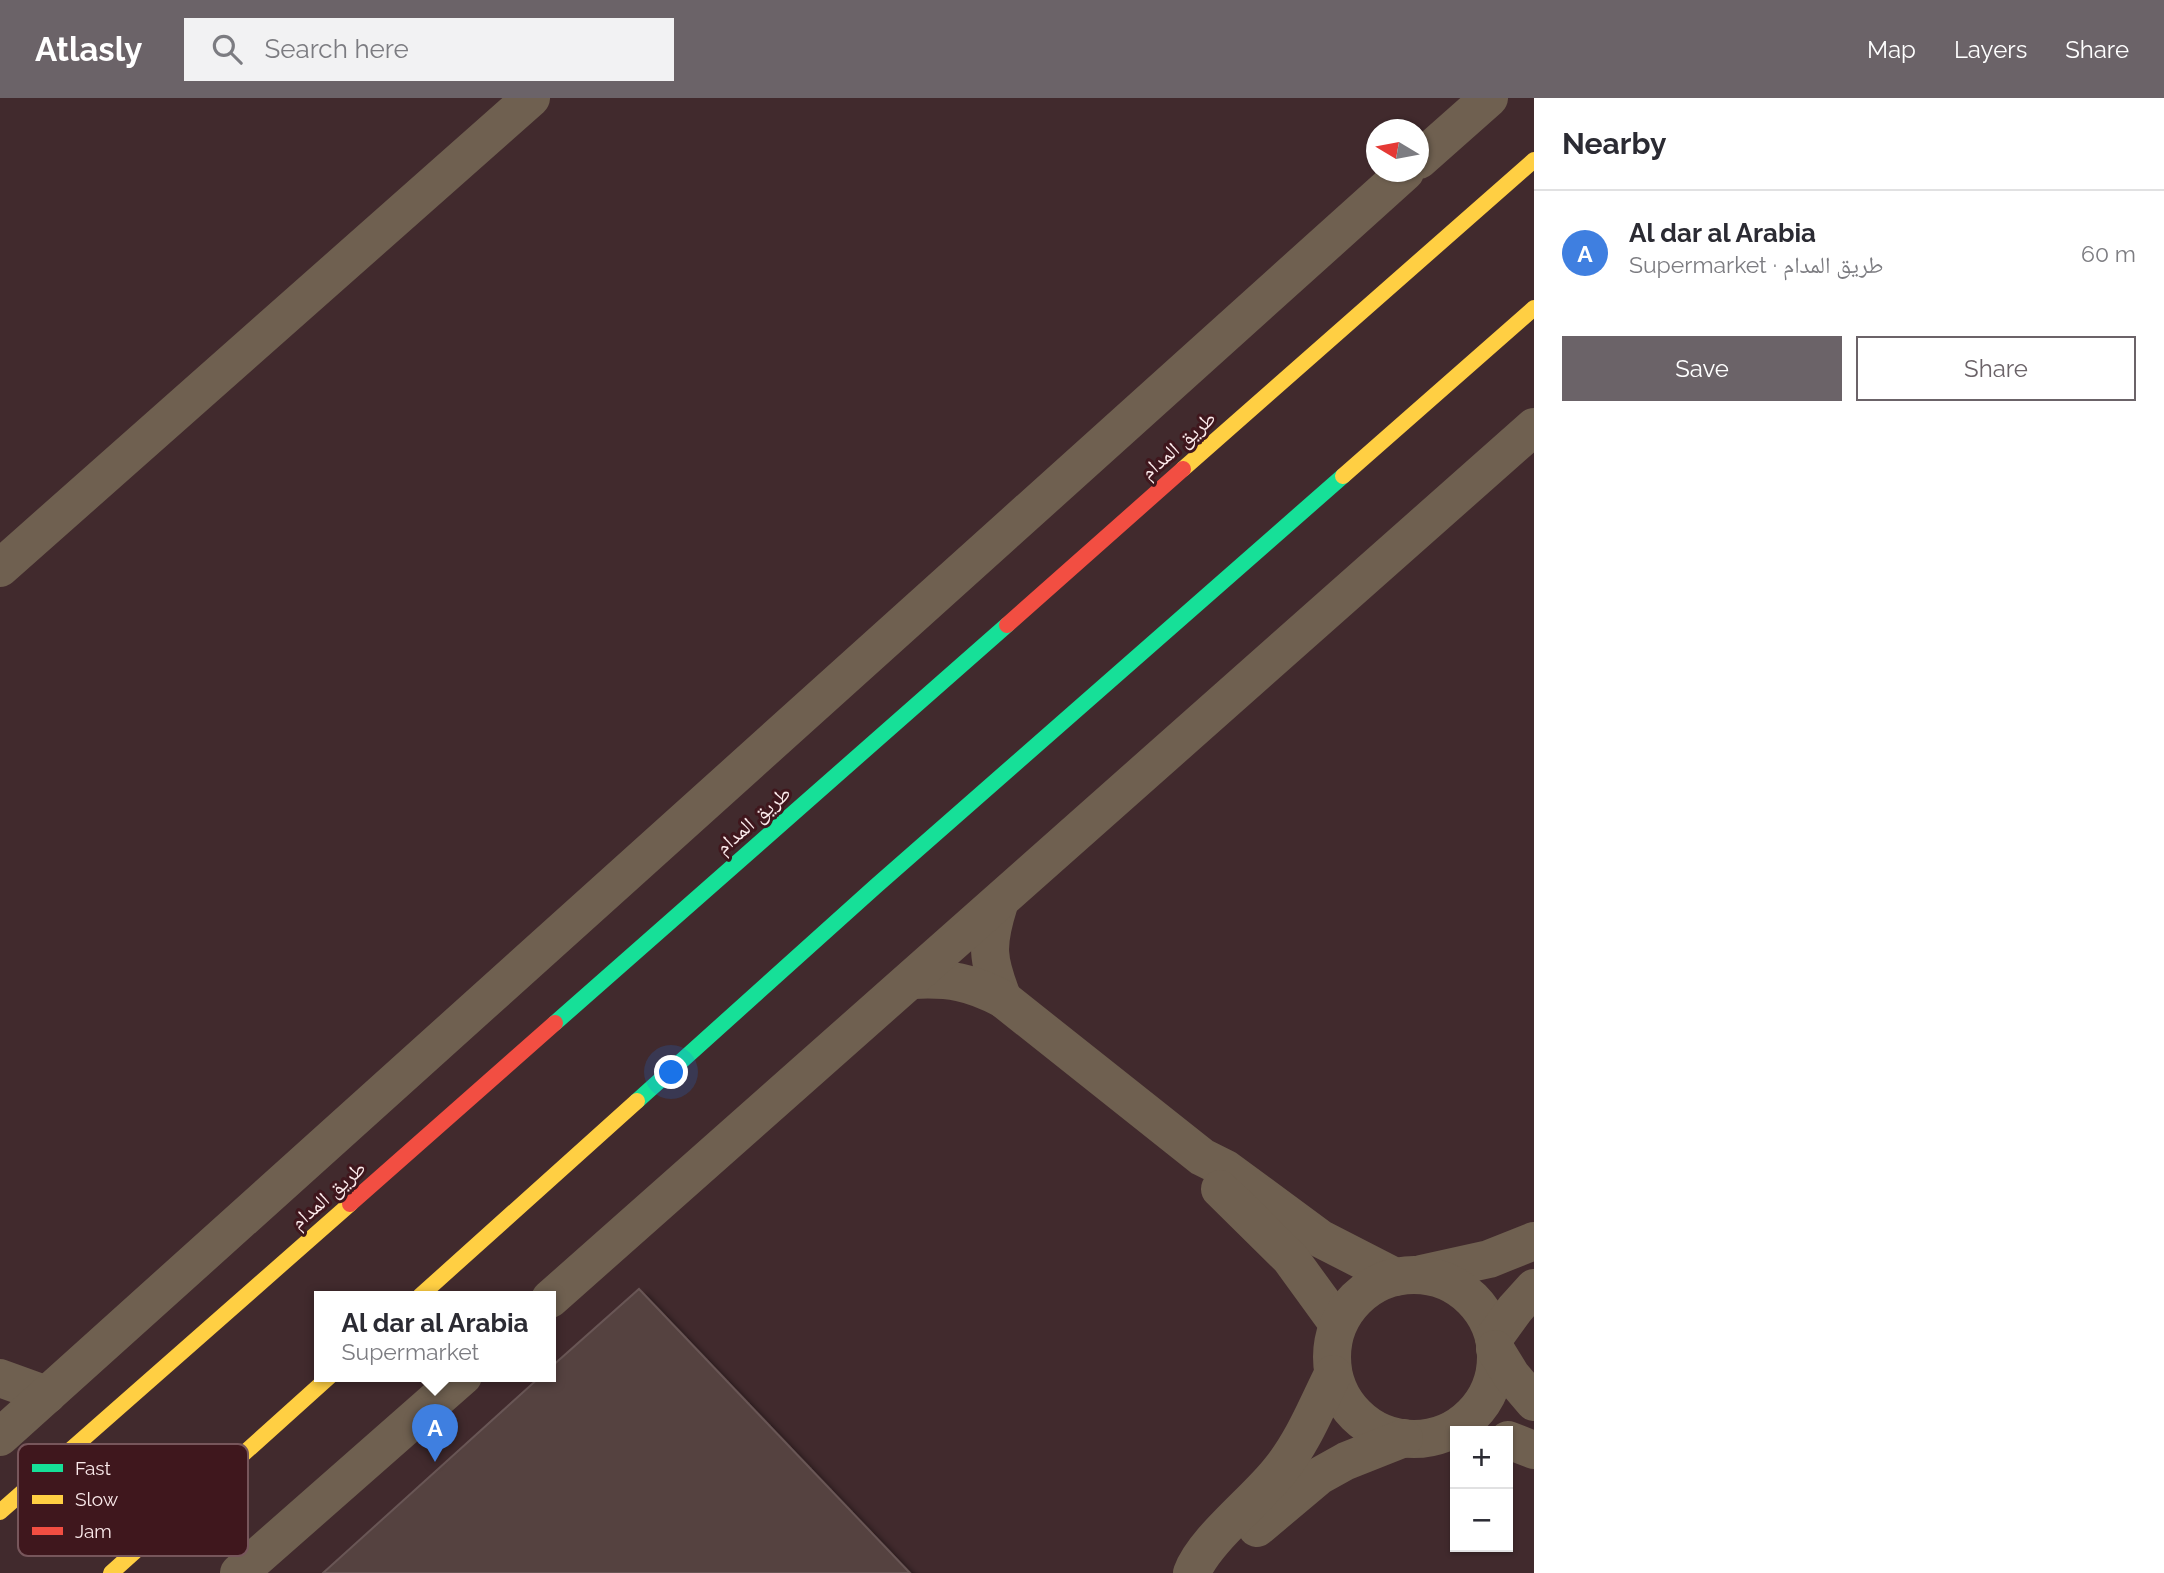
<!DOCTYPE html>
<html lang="en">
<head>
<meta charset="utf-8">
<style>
  :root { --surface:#fff; --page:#f2f2f3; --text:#2b2b33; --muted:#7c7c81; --line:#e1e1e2; --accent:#6b6368 }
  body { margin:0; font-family:Raleway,"Noto Naskh Arabic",sans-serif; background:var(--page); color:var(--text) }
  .controls { position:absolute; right:21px; bottom:21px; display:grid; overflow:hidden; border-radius:0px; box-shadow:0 2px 5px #0004 }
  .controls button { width:63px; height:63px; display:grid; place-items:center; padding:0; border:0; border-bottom:2px solid var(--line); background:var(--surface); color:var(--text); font:35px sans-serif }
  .compass { position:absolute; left:1366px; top:21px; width:63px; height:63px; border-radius:50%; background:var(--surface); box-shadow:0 2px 5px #0004; rotate:280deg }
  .you { position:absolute; left:672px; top:975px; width:24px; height:24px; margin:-18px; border:5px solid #fff; border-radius:50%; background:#1a73e8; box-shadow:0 0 0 10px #1a73e833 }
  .badge { display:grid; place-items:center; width:46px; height:46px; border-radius:50%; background:var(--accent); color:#fff; font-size:23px; font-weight:700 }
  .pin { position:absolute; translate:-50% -58px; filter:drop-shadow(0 2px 4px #0008) }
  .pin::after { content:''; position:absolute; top:37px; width:24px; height:21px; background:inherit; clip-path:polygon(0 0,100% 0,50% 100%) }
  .popup { position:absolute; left:314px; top:1193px; width:242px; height:91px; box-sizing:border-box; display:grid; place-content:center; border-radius:0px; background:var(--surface); filter:drop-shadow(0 2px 5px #0005); font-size:23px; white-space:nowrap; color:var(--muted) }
  .popup b { font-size:26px; color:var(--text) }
  .popup::after { content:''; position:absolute; left:50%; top:100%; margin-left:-14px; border:14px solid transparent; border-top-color:var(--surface) }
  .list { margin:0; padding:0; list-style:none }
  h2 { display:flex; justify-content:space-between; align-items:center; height:91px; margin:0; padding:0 28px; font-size:30px }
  h2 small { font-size:23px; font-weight:400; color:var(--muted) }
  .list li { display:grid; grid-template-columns:46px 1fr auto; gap:21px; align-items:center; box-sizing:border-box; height:126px; padding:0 28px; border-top:2px solid var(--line) }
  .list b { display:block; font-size:26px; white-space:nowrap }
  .list p { margin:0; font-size:23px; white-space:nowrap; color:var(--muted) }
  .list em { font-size:23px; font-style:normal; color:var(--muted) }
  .actions { display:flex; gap:14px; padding:21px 28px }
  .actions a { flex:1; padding:16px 0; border:2px solid var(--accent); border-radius:0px; text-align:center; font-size:24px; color:var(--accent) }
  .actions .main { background:var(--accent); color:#fff }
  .icon { flex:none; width:38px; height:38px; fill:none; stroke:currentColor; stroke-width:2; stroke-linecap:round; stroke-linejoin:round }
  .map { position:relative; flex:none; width:1534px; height:1475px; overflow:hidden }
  header { display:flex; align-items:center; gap:42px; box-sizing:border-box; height:98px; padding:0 35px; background:var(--accent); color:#fff }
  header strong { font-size:33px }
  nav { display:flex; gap:38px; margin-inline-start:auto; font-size:24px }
  .search { width:490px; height:63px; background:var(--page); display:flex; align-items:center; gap:18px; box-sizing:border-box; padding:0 24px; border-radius:0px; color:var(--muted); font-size:26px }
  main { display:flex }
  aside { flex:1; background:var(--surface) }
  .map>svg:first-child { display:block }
</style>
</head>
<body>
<header>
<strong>Atlasly</strong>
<div class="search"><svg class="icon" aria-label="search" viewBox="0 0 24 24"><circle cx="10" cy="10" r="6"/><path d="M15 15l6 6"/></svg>Search here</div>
<nav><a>Map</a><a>Layers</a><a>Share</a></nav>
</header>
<main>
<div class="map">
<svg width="1534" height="1475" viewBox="0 0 1534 1475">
  <defs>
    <filter id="shadow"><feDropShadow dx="6" dy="6" stdDeviation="3.5" flood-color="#0009"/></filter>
  </defs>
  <rect width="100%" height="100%" fill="#412a2d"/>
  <path fill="#544241" stroke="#695655" stroke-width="2" filter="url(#shadow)" d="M639,1191L910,1475H323L541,1278H550V1270Z"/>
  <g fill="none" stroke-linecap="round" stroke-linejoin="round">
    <g stroke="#6f6050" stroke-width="38">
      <path d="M1419,62L1489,0"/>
      <path d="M0,470L531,0"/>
      <path d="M999,806C986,847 987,861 1003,901"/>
      <path d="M913,882C949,880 971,884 1003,901L1202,1059L1226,1071L1321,1141L1395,1179"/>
      <path d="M1220,1091L1290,1160L1338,1226"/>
      <path d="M1421,1176L1489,1161L1534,1143"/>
      <circle cx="1414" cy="1259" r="82"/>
      <path d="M550,1201L1534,329"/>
      <path d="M1494,1240L1515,1211L1534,1190"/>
      <path d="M1495,1251L1511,1277L1534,1304"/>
      <path d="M0,1280L47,1297"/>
      <path d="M0,1339L1405,74"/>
      <path d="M1508,1342L1534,1352"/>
      <path d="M1257,1430L1319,1378L1346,1363L1404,1340"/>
      <path d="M239,1475L463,1278"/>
      <path d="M1192,1475C1204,1442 1257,1402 1280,1372C1303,1344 1317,1308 1333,1276"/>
    </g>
    <g stroke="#16e098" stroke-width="16">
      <path d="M555,925L1007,527"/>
      <path d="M637,1003L876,788L1343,378"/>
    </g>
    <g stroke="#ffcf43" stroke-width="16">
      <path d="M1183,371L1534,62"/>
      <path d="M1343,378L1534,210"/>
      <path d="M420,1198L637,1003"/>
      <path d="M0,1414L350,1106"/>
      <path d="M111,1475L330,1278"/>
    </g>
    <g stroke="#f24e42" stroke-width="16">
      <path d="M1007,527L1183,371"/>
      <path d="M350,1106L555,925"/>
    </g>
  </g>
  <g text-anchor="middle" stroke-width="6" stroke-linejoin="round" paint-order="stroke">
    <g font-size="21" fill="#fbeaeb" stroke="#3f171d">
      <text transform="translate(1178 347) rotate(-41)" y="7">طريق المدام</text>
      <text transform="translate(753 722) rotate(-41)" y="7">طريق المدام</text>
      <text transform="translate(328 1097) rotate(-41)" y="7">طريق المدام</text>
    </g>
  </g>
  <rect x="18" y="1346" width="230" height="112" rx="10" fill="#3f171d" stroke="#77565b" stroke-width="2"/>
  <rect x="32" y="1366" width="31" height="8" fill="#16e098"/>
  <rect x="32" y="1397" width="31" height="9" fill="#ffcf43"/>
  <rect x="32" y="1429" width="31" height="8" fill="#f24e42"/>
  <g font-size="19" fill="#fbeaeb">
    <text x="75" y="1377">Fast</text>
    <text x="75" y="1408">Slow</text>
    <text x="75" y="1440">Jam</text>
  </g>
</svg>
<div class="controls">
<button>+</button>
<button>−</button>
</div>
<svg class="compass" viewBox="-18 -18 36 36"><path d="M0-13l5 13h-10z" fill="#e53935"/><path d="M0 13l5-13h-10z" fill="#7c7c81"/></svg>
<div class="you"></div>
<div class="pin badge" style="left:435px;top:1364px;background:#3f7fe0">A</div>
<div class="popup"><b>Al dar al Arabia</b>Supermarket</div>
</div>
<aside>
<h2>Nearby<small></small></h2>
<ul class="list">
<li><span class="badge" style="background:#3f7fe0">A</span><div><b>Al dar al Arabia</b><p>Supermarket · طريق المدام</p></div><em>60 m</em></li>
</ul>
<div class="actions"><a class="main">Save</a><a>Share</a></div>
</aside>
</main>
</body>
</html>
